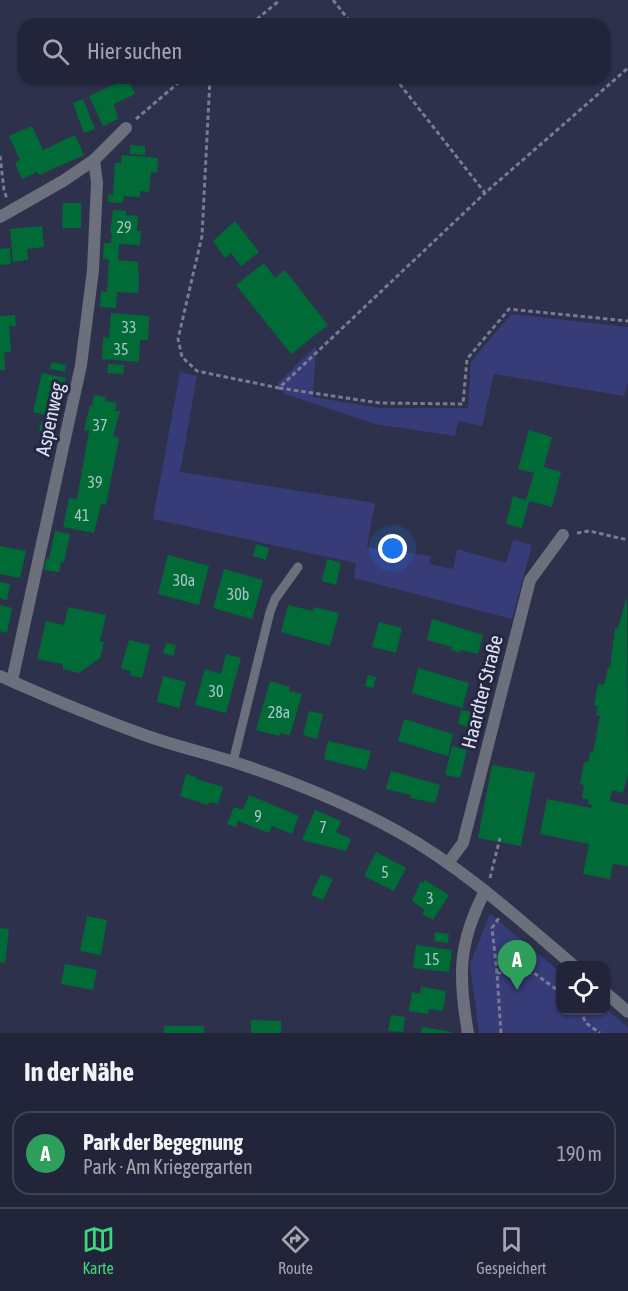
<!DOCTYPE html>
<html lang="de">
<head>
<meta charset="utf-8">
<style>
  :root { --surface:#222539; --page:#2e3144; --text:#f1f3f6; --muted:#a2a5ae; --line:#3f4253; --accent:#3cd77e }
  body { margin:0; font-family:"Asap Condensed",sans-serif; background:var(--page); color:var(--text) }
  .controls { position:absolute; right:18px; bottom:18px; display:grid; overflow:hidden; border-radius:12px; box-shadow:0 2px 4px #0004 }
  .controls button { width:54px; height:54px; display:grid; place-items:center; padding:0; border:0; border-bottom:2px solid var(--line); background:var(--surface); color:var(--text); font:30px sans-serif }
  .you { position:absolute; left:393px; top:549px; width:21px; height:21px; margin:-15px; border:4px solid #fff; border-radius:50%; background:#1a73e8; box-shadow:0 0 0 9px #1a73e833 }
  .badge { display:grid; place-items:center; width:39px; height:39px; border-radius:50%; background:var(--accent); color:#fff; font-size:20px; font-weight:700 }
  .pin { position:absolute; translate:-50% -50px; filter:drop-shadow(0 2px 3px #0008) }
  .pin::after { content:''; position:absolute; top:32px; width:21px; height:18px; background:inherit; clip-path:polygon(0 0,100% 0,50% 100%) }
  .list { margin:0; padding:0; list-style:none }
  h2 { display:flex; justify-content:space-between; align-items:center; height:78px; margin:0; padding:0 24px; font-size:26px }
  h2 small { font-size:20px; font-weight:400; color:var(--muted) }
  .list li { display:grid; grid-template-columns:39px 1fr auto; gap:18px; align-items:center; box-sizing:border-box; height:84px; margin:0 12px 12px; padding:0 12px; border:2px solid var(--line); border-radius:18px }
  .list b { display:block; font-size:22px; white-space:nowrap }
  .list p { margin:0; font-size:20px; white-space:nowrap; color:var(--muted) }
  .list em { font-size:20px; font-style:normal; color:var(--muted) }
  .icon { flex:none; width:33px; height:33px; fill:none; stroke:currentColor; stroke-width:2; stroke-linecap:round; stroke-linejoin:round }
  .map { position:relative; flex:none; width:628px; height:1033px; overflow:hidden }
  .search { position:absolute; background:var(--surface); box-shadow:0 2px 4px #0004; left:18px; right:18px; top:18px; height:66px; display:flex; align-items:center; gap:15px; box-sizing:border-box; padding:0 21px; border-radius:18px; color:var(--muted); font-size:22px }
  .sheet { height:174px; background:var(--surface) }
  nav { display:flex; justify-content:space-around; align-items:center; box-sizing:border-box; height:84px; border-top:2px solid var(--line); background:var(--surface); font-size:16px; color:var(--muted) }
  nav a { display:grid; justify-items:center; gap:3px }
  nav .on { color:var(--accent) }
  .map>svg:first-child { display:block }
</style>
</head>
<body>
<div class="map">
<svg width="628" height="1033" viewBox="0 0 628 1033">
  <rect width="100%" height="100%" fill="#2e314c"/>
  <g fill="#373b78">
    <path d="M511,314L628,327V383L624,396L494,374L482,426L458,421L455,436L375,424L285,394L277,384L316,346L313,397L379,408H468L471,362Z"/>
    <path d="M180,372L197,376L180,472L375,503L367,547L431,556L429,564L453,569L457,549L506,563L513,540L532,545L512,619L354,578L356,563L153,519Z"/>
    <path d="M490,914L560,972V1010H606V1009L628,1027V1033H479L470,964Z"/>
  </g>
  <g fill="#006b37">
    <path d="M128,78L135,94L114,104L118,119L103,126L89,96Z"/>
    <path d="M83,99L95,129L84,133L73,103Z"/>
    <path d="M32,126L43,150L75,135L84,155L39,175L37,172L22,179L15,163L20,160L9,136Z"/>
    <path d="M130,145L145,146V155L130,154Z"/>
    <path d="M122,155L158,158L157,173L151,172L149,192L140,191V197L124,196L123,203L108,202V194L113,195L115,163H121Z"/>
    <path d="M63,203H81V228H62Z"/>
    <path d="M113,210L126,211V215L138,216L137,231H141L140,245L119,244L118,260L138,262L139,281L138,293L117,292L116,308L100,307L101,291L107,292L109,260L103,259L104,243H111L112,233H110Z"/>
    <path d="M235,221L259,252L241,266L231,253L225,258L213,241Z"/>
    <path d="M42,226L44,247L27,249L28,260L13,262L10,229Z"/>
    <path d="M10,248L11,264L0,265V249Z"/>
    <path d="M264,263L275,278L285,270L328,325L291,354L236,285Z"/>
    <path d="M111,313L149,316L148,340H140L139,362L102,359L103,337L109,338Z"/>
    <path d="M15,315L16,326H9L11,352H4L5,370H0V316Z"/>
    <path d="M51,362L66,365L65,372L50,369Z"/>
    <path d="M108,364L124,365L123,374L107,373Z"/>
    <path d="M42,373L66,378L57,418L33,412Z"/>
    <path d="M94,395L106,397L105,401L117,403L115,411H120L113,436L119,438L106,505L101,504L94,533L63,527L69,498L77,499L89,431L84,430L90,405L92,406Z"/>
    <path d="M41,422L53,425L52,433L39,431Z"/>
    <path d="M529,430L552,437L544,467L561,472L552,507L529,501L522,528L506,524L513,496L526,500L534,473L518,469Z"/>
    <path d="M55,531L70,534L64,562H61L59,572L44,570L46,559H49Z"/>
    <path d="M256,544L269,548L266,560L253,556Z"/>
    <path d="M0,546L26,551L20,578L0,574Z"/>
    <path d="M168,555L209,566L199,605L158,594Z"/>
    <path d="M327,559L341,563L336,585L322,581Z"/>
    <path d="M224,569L263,580L252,619L213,608Z"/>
    <path d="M0,582L10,584L7,600L0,598Z"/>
    <path d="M627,596L628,774L623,793L612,790L610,801L628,805V866L613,864L610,879L583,874L589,844L540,834L547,799L591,808L592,805L588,804L589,800L582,798L584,785L580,784L584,762H588L590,752L593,753L600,716L596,715L598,706H594L598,684L604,685L608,667L610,668L615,628H618Z"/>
    <path d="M0,605L12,608L7,633L0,631Z"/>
    <path d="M288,605L313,611L314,607L339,613L330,646L281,632Z"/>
    <path d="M68,607L106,615L100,641L104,642L100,658L79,673L63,669V664L37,659L46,621L64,625Z"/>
    <path d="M432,619L483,635L478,654L461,650L460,652L451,650L452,647L427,640Z"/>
    <path d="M379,622L402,628L396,653L372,647Z"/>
    <path d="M129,640L150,645L142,678L130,675L131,671L121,668Z"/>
    <path d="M166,643L176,645L173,656L163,653Z"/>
    <path d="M226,654L241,658L226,713L195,705L205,669L221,674Z"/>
    <path d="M418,668L469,683L462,708L412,693Z"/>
    <path d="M368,675L376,677L373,688L365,686Z"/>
    <path d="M163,676L186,682L179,708L157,702Z"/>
    <path d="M270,681L290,687L289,691L302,694L290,735L280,733L279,736L256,730Z"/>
    <path d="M461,710L475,713L471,728L458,724Z"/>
    <path d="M309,711L323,714L317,739L303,735Z"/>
    <path d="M404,719L453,734L448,756L398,741Z"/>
    <path d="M328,741L371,751L366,770L324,759Z"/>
    <path d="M452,746L467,750L460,778L445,775Z"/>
    <path d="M492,765L535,773L521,846L478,838Z"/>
    <path d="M391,771L440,785L435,803L410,798L411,795L386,789Z"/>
    <path d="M186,774L197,777L196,779L223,787L218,804L209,802L208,805L180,796Z"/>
    <path d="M249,795L299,816L292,834L272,826L269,833L238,821L236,827L227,824L234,807L243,810Z"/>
    <path d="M315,810L341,821L336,832L351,839L346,851L302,840Z"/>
    <path d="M376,852L406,868L394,891L364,876Z"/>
    <path d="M321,874L333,879L323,900L311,895Z"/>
    <path d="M425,880L449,895L433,920L422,914L425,910L412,901L421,881L423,883Z"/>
    <path d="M87,916L107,920L101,955L80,951Z"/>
    <path d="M0,928L9,929L5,963L0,962Z"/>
    <path d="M435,932L449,934L448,943L434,941Z"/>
    <path d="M416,945L452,950L449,972L413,968Z"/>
    <path d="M65,964L97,970L93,990L61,984Z"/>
    <path d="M421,987L446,991L443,1011L429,1009L428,1014L409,1011L412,992L420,994Z"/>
    <path d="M391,1015L405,1017L403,1032L388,1031Z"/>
    <path d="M251,1020L281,1021V1033H251Z"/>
    <rect x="164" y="1026" width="40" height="7"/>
    <path d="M422,1027L452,1032V1033H421Z"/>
  </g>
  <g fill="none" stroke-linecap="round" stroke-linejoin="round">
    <g stroke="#787b92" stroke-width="3" stroke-dasharray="4.5 3" stroke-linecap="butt">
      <path d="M333,0L352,24"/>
      <path d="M251,24L280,0"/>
      <path d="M210,78L202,236L178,339L182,357L197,371L279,388L485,193"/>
      <path d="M395,78L485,193L628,68"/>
      <path d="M136,119L184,78"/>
      <path d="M0,156L4,190L7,199"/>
      <path d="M279,388L380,403L463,404L467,359L509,309L628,321"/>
      <path d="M577,533L589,531L628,540"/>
      <path d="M490,878L500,838"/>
      <path d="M497,973L492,928L499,918"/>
      <path d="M580,1010L586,1023L600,1033"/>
      <path d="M501,1033L497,973H534L560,992"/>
    </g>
    <path stroke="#6c6f7c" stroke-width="9" d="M233,762L270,612L275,599L298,567"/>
    <g stroke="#6c6f7c" stroke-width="12">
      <path d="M0,217L63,181L94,160L126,128"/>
      <path d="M12,681L81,365L93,270L97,183L94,160"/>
      <path d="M448,863L463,843L530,580L563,535"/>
      <path d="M468,1033C458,976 458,943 485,891"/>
    </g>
    <g stroke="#6c6f7c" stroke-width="12">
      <path d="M0,676C49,698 97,718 147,736C176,746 205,753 234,762C289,780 346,803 397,831C462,867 518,918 574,966"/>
      <path d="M606,993L628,1012"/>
    </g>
  </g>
  <g text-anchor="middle" stroke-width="6" stroke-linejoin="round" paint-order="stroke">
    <g font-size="16" fill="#a8c5c5">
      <text x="124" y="233">29</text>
      <text x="129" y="333">33</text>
      <text x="121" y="355">35</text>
      <text x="100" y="431">37</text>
      <text x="95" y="488">39</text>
      <text x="82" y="521">41</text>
      <text x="184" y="586">30a</text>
      <text x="238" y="600">30b</text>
      <text x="216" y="697">30</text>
      <text x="279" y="718">28a</text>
      <text x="258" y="822">9</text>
      <text x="323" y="833">7</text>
      <text x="385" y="878">5</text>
      <text x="430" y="904">3</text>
      <text x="432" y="965">15</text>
    </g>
    <g font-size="20" fill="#e0e3f4" stroke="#242741">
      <text transform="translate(50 419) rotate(-78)" y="7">Aspenweg</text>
      <text transform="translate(482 692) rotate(-76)" y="7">Haardter Straße</text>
    </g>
  </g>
</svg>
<div class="controls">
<button><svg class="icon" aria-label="locate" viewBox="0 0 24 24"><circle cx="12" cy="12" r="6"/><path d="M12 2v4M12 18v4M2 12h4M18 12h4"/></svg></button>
</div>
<div class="you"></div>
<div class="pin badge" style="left:517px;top:990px;background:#2e9e5b">A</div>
<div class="search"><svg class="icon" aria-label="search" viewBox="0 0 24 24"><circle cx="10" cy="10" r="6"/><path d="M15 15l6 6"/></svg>Hier suchen</div>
</div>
<section class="sheet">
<h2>In der Nähe<small></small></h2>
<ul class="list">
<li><span class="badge" style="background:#2e9e5b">A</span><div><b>Park der Begegnung</b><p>Park · Am Kriegergarten</p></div><em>190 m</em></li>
</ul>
</section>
<nav>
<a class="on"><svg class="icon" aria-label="map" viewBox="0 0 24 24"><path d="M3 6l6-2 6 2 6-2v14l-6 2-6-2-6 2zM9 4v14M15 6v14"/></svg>Karte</a>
<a><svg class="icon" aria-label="directions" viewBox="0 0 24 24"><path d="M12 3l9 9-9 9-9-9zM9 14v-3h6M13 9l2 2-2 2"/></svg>Route</a>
<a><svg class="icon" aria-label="saved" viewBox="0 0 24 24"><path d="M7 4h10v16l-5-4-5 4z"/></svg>Gespeichert</a>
</nav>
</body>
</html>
